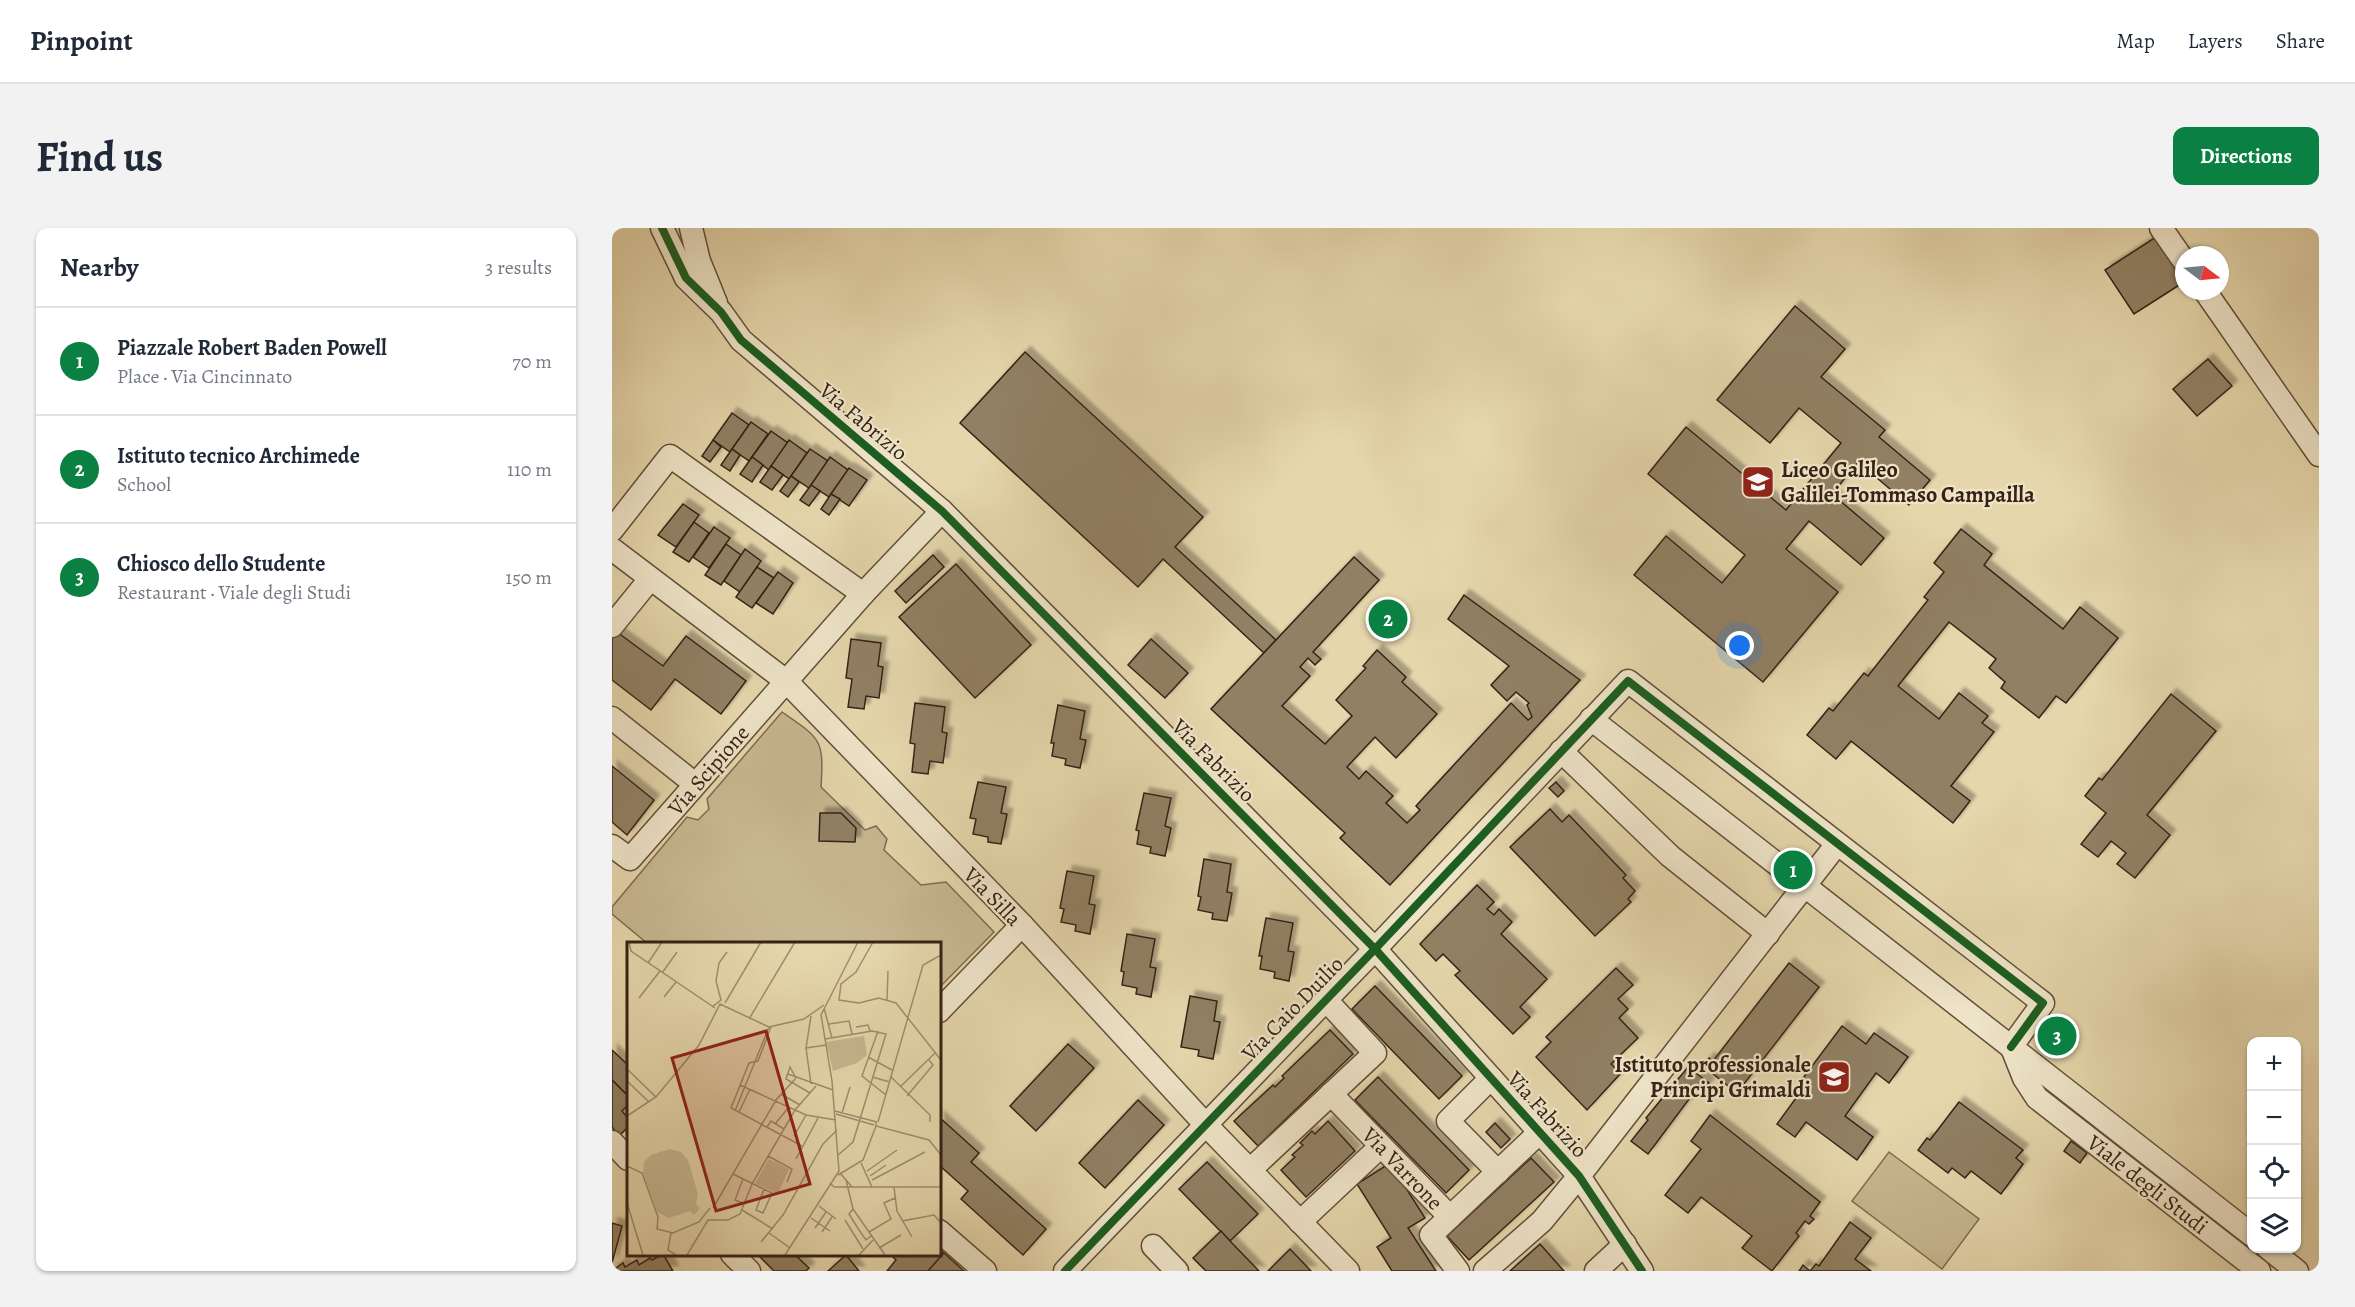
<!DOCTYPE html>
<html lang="en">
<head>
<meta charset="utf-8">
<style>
  :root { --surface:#fff; --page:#f2f2f3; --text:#1f2937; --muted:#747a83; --line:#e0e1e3; --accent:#0b8043 }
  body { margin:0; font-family:Alegreya,serif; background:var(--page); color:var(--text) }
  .controls { position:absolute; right:18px; bottom:18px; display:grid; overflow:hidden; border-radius:12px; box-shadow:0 2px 4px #0004 }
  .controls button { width:54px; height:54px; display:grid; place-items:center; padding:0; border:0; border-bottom:2px solid var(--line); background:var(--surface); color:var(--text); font:30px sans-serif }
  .compass { position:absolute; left:1563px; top:18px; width:54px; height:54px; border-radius:50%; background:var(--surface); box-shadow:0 2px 4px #0004; rotate:106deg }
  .you { position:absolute; left:1128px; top:418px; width:21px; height:21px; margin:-15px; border:4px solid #fff; border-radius:50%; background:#1a73e8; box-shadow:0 0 0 9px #1a73e833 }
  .badge { display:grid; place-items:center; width:39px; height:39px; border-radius:50%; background:var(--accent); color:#fff; font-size:20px; font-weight:700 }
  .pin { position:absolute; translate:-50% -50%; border:3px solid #fff; box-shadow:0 2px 6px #0006 }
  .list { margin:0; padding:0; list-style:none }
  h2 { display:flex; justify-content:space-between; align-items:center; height:78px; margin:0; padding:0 24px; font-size:26px }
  h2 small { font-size:20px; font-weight:400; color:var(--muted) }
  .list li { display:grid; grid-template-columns:39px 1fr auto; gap:18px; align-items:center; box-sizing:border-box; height:108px; padding:0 24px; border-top:2px solid var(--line) }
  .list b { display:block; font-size:22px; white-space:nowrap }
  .list p { margin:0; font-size:20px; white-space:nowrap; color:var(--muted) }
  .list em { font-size:20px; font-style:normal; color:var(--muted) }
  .icon { flex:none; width:33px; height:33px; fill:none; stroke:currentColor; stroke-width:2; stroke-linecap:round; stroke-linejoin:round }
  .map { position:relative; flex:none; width:1707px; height:1043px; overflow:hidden; border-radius:12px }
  header { display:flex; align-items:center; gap:36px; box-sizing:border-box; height:84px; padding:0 30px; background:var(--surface); border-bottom:2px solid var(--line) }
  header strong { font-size:28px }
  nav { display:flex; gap:33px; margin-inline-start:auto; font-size:21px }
  .intro { display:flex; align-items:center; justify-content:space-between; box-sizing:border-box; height:144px; padding:0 36px }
  h1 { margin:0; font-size:42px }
  .button { padding:15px 27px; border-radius:12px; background:var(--accent); color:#fff; font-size:21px; font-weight:700 }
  main { display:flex; gap:36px; padding:0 36px }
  aside { flex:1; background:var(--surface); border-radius:12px; box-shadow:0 2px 4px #0004 }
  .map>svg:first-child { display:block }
</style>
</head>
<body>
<header>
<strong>Pinpoint</strong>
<nav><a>Map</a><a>Layers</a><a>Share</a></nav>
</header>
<div class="intro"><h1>Find us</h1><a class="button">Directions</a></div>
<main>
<aside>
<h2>Nearby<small>3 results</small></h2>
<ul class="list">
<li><span class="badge">1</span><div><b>Piazzale Robert Baden Powell</b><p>Place · Via Cincinnato</p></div><em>70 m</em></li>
<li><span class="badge">2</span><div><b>Istituto tecnico Archimede</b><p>School</p></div><em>110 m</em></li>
<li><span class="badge">3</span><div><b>Chiosco dello Studente</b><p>Restaurant · Viale degli Studi</p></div><em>150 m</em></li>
</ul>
</aside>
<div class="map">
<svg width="1707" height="1043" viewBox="0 0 1707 1043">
  <defs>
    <filter id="shadow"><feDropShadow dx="5.5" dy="-5.5" stdDeviation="1.5" flood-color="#0004"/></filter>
  </defs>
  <rect width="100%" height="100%" fill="#e5d6ab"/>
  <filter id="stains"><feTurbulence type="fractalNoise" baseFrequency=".00333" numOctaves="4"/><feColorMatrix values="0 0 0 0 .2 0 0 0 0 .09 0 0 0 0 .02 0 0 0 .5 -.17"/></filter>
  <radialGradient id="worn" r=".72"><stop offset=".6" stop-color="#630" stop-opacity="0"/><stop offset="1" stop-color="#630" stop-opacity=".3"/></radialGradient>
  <g fill="#c7b791" stroke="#7e6c52" stroke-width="1.5">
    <path d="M170,484C209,511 212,511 209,559L253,602L264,598L275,611L272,622L309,657L334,654L382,704L327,760V716H36L0,686V679L75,589L86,592L97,581L95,571Z"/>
    <path d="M1277,924L1367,991L1330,1041L1240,973Z"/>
  </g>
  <g fill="#918063" stroke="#362214" stroke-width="1.5" filter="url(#shadow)">
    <path d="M1547,7L1572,46V54L1522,86L1493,42Z"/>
    <path d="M1183,78L1233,121L1209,149L1273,202L1267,209L1318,252L1297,277L1246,234L1220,266L1272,310L1249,337L1197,293L1174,321L1226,364L1151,454L1022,347L1054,308L1110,355L1133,327L1036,246L1074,199L1174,282L1229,215L1187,180L1158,215L1105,172Z"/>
    <path d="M413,124L591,289L563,319L664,412L652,425L551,331L526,359L348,195Z"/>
    <path d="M1596,131L1620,158L1585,188L1561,161Z"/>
    <path d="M120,185L137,197L118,224L101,212Z"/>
    <path d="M139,194L156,206L137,233L120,221Z"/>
    <path d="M159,203L176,215L157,242L140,229Z"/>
    <path d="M101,212L109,219L98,234L90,228Z"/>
    <path d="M177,212L195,225L177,251L159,238Z"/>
    <path d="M120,221L128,227L118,243L109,237Z"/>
    <path d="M198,221L216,233L197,260L179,248Z"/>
    <path d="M140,229L151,237L140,254L128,246Z"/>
    <path d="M218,229L236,242L217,269L199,257Z"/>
    <path d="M159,238L171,247L160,262L148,254Z"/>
    <path d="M237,240L255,252L237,278L219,266Z"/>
    <path d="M179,248L187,254L176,269L168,263Z"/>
    <path d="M199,257L208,263L197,278L188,272Z"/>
    <path d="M219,266L228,271L217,287L209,281Z"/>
    <path d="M71,276L87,287L64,319L46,307Z"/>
    <path d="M82,294L97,305L77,334L61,324Z"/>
    <path d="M102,299L118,310L97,340L81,329Z"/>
    <path d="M1349,301L1380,326L1372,337L1451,401L1468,379L1506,410L1454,475L1444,468L1427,490L1389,460L1393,454L1377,440L1384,431L1337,394L1286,458L1327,491L1347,465L1376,488L1370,495L1382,504L1339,558L1358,573L1341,595L1239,513L1224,531L1195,507L1217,480L1221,483L1252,445L1256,448L1316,372L1312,369L1332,344L1322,335Z"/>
    <path d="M114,316L129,327L109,357L93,347Z"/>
    <path d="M133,321L149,333L128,364L112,353Z"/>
    <path d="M321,327L332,339L294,375L283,363Z"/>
    <path d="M742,329L767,352L701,424L709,431L703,437L696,430L688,439L698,448L670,478L713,516L740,488L724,472L754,440L751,438L765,422L794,449L790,454L825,486L784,530L763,509L735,539L747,551L754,543L781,568L774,575L795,595L808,582L804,578L899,475L916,492L920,489L915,477L917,475L904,464L895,473L879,457L897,438L836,391L852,367L968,452L778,657L728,610L733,605L599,481Z"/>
    <path d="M344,336L419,417L363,470L287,389Z"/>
    <path d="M145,339L162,350L140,380L124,369Z"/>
    <path d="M166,344L181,355L161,386L144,375Z"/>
    <path d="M5,404L51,438L74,408L134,453L109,486L63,451L39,482L0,452V410Z"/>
    <path d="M239,411L269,415L266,438L271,439L267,470L254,468L252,481L236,479L240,451L234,450Z"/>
    <path d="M539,411L576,445L553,470L516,437Z"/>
    <path d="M1559,466L1604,503L1535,587L1558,607L1523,650L1505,636L1514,625L1499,613L1486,629L1469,616L1494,585L1473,568L1487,550L1490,552Z"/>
    <path d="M303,475L333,479L330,504L335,505L331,535L318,533L316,546L300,544L303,516L298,515Z"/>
    <path d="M446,477L473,483L468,511L474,512L468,540L453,537L454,531L440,528L442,515H439Z"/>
    <path d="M0,538L42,572L15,607L0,594Z"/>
    <path d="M366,554L394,559L389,585L395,586L389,616L376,614V609L361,606L364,591L358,590Z"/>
    <path d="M944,554L952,563L946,569L937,560Z"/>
    <path d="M532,565L559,570L553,598L559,600L553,628L538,625L539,619L525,616L527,603L524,602Z"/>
    <path d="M938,581L950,594L957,587L1014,647L1011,650L1023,663L1016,671L1019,674L983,708L898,619Z"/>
    <path d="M208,585H229L244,600L243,614L207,613Z"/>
    <path d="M592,631L619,636L615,664L620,665L615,693L600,691L601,685L586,682L589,669L586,668Z"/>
    <path d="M455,643L482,648L477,676L483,677L478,706L463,703L464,697L449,694L452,681L448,680Z"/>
    <path d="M865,657L882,674L875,681L882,687L887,681L900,694L889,706L935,751L908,779L918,789L901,806L843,747L848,743L831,726L824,733L808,716Z"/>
    <path d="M654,690L681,695L676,723L682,724L677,753L662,750L663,744L648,741L650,728H647Z"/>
    <path d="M515,706L543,711L538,739L544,740L539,769L524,766L525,760L510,757L512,744L509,743Z"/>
    <path d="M1177,735L1207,759L1125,865L1091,838L1097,830L1101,833Z"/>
    <path d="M1004,740L1021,757L1006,771L1016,781L1007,790L1026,810L999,836L1009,845L975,882L924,829L939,814L934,809Z"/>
    <path d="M763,758L850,848L827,871L740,781Z"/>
    <path d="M578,768L605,773L602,793L608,794L601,831L586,828L587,822L569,819Z"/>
    <path d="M1446,795L1457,803L1444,820L1433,813Z"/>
    <path d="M1230,798L1254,816L1262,805L1296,829L1277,855L1264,845L1233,888L1261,909L1245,932L1194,894L1183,909L1165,896L1187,866L1182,862Z"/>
    <path d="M718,802L741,826L646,918L622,893L661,857L663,859L672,850L670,848Z"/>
    <path d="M456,816L482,840L424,903L398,878Z"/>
    <path d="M0,822L16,837V868L0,852Z"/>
    <path d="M1076,839L1097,855L1088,867L1083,863L1036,926L1019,913L1036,892L1034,890Z"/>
    <path d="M766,849L857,942L834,965L743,872Z"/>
    <path d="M0,852L16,868V877L10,883L16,890V899L7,908L0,899Z"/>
    <path d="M526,872L552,897L493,960L467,935Z"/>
    <path d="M1347,874L1411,922L1404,930L1411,936L1389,966L1359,943L1353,950L1340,940L1336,945L1306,922L1315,910L1318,912Z"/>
    <path d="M1098,887L1208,974L1198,988L1202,991L1197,996L1193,993L1184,1005L1187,1008L1160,1043L1130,1020L1140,1008L1089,969L1076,985L1053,967L1089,921L1079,913Z"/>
    <path d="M327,889L367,925L359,934L434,1001L411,1027L349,971L356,963L327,937Z"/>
    <path d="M716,893L743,923L694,969L669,942L683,929L680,927L691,917L688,915L700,903L703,906Z"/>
    <path d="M883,895L898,911L889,920L874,904Z"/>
    <path d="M1459,913L1475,925L1468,935L1452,923Z"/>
    <path d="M919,930L942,954L857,1032L835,1008Z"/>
    <path d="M595,934L646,986L618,1013L567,961Z"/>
    <path d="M778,935L813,990L796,1000L824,1043H780L765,1019L779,1010L745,956Z"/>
    <path d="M1238,994L1259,1010L1243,1031L1259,1043H1187L1191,1037L1198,1043L1204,1036L1207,1038Z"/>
    <path d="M0,995L10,998L0,1035Z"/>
    <path d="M609,1003L618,1013L647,1043H594L581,1030Z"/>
    <path d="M928,1016L952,1043H898Z"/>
    <path d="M327,1021L332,1025L316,1043H275L284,1032L278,1026H327Z"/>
    <path d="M678,1021L699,1043H656Z"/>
    <path d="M332,1025L352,1043H316Z"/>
    <path d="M51,1026L61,1043H0L11,1035L13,1039L25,1032L27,1037L38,1030L40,1032Z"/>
    <path d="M145,1026H182L197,1040L194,1043H162Z"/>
    <path d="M234,1027L247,1043H216Z"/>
  </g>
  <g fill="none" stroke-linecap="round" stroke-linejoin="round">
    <defs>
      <g id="minor">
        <path d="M50,0L74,50L109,84L129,112L330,283L763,721L967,948L1030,1043"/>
        <path d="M79,0L87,33L104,75"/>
        <path d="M1549,0L1572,33"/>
        <path d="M1593,63L1707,227"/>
        <path d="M0,302L58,228L251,366"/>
        <path d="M0,321L174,453L410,697L593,896L736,1043"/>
        <path d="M0,398L38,351"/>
        <path d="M0,490L83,556"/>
        <path d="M979,491L1640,1007"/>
        <path d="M949,523L1058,628L1156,706"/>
        <path d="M0,618L18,631L251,366L330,283"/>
        <path d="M327,783L410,697"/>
        <path d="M1400,820L1412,850L1425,870L1647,1043"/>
        <path d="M879,850L836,893L886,944"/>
        <path d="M719,866L838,989L819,1007L846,1043"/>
        <path d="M0,914L16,931"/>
        <path d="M638,942L763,825L714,772"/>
        <path d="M838,989L928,904"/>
        <path d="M688,994L769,918"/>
        <path d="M327,1003L373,1043"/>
        <path d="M541,1018L565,1043"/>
        <path d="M1656,1020L1685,1043"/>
        <path d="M120,1026L137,1043"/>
        <path d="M453,1043L763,721L1016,453L1431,775L1399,819"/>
        <path d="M873,1043L930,993L967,948L1225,616"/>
        <path d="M984,1043L1013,1016"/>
      </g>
    </defs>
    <use href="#minor" stroke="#624f3a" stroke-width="25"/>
    <use href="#minor" stroke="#eee4c8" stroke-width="22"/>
    <defs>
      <g id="cycleway">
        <path d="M50,0L74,50L109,84L129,112L330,283L763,721L967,948L1030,1043"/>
        <path d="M453,1043L763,721L1016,453L1431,775L1399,819"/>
      </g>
    </defs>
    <use href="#cycleway" stroke="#eee4c8" stroke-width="11"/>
    <use href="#cycleway" stroke="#1b5e20" stroke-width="8"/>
  </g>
  <defs>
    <symbol id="school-square" viewBox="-11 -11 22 22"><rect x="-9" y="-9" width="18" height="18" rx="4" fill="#8f2418" stroke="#eee4c8"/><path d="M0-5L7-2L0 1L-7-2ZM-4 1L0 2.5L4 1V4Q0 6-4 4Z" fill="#fff"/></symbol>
  </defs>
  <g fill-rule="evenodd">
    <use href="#school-square" x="1127" y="235" width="38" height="38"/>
    <use href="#school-square" x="1203" y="830" width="38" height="38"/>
  </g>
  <g text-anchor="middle" stroke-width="4.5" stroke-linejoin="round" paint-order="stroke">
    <g font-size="22" fill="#362214" stroke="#eee4c8">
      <text transform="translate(252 193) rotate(40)" y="8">Via Fabrizio</text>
      <text transform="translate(602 532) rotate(45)" y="8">Via Fabrizio</text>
      <text transform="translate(96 542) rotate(-49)" y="8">Via Scipione</text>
      <text transform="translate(381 668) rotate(46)" y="8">Via Silla</text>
      <text transform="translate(680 780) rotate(-46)" y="8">Via Caio Duilio</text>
      <text transform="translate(936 886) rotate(48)" y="8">Via Fabrizio</text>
      <text transform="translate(791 940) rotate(46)" y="8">Via Varrone</text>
      <text transform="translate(1536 956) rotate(38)" y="8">Viale degli Studi</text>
    </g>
    <g font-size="22" font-weight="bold" fill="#362214" stroke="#eee4c8" text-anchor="start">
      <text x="1169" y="249">Liceo Galileo<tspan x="1169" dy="25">Galilei-Tommaso Campailla</tspan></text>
      <text x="1199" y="844" text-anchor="end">Istituto professionale<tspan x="1199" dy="25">Principi Grimaldi</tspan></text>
    </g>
  </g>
  <g transform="translate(15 714)">
    <rect width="314" height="314" fill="#e5d6ab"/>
    <path d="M237,94L240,113L230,121L206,129L199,100ZM43,207L54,210L61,218L71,252L69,262L73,266L67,273L63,269L42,276L30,270L16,231L17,220L24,213ZM142,217L162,227L151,252L128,241Z" fill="#c7b791"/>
    <path fill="none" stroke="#9f8e6f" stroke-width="1.5" d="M2,0L4,9L88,66M246,0L229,30L214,42L212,58L232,61L252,56L269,61L314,118M21,21L35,0M35,31L50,10M37,55L49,40M12,56L33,29M260,58L261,29M98,61L134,0M85,65L94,58L89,39L92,21L100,10M197,66L205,96M184,74L179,106L184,142M122,77L168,0M202,82L222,79L225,92M144,85L131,119L122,121L104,166L175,204M229,85L241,83L243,89M251,89L235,134L259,153M198,97L245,89L259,92L226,200L211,213M179,106L199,103M241,115L265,128M0,127L29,155M161,132L206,148M245,135L263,140M264,135L303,173V180M169,136L163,125L159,137L183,151M0,139L22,160M113,143L179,173L209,178M273,145L308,111M154,152L173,163M280,154L306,123L302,118M108,169L142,85M208,169L250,180M112,170L123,147M215,171L223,145M209,172L247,183M0,174L29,155L72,103L93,62L142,85L177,77L197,63M249,180V184L302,198L314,213M251,180L296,23L314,13M148,182L162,165M140,185L144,179L157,187M167,194L179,173M141,214L165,227L160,240M169,217L191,176M234,221L245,245M0,224L15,231L31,275L30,287L46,291L72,280L83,266M240,229L270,208M213,231L225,245M106,232L145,251L136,271L129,268L137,247M211,233L236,218L249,184M243,234L259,223M116,237L108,258L118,262M219,238L226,267L258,313M245,238L298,210M203,241L207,245H314M267,245L270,269L285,295M0,261L16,313M192,264L209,277M86,266L149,158L169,136M226,267L222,272L230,285L239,298L244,294M115,268L146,287M184,276L203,289M218,278L236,307M275,279L307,273L314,281M188,286L199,270M195,290L205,275M242,290L264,277L257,261L268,256M44,291L41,308L49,313M142,291L163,306M134,300L156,273L196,202L210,188M252,306L274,293M60,313L81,278H101L113,272L125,242L168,168L189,144M158,313L212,229L205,139L194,73L231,0M232,313L246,298"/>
    <path fill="#8f2418" fill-opacity="0.15" stroke="#8f2418" stroke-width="3" d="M139,89L183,242L89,269L45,116Z"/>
    <rect width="314" height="314" fill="none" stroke="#362214" stroke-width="3"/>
  </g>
  <rect width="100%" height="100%" filter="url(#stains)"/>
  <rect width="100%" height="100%" fill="url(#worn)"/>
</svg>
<div class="controls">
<button>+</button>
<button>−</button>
<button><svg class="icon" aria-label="locate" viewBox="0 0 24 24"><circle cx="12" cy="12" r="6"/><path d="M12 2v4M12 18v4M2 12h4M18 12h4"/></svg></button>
<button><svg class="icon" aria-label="layers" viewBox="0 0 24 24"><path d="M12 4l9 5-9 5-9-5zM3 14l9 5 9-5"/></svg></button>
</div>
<svg class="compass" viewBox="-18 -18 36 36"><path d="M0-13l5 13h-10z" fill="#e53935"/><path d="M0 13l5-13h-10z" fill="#747a83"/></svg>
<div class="you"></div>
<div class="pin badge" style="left:1181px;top:642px">1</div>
<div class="pin badge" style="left:776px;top:391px">2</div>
<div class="pin badge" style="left:1445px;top:808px">3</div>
</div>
</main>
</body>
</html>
